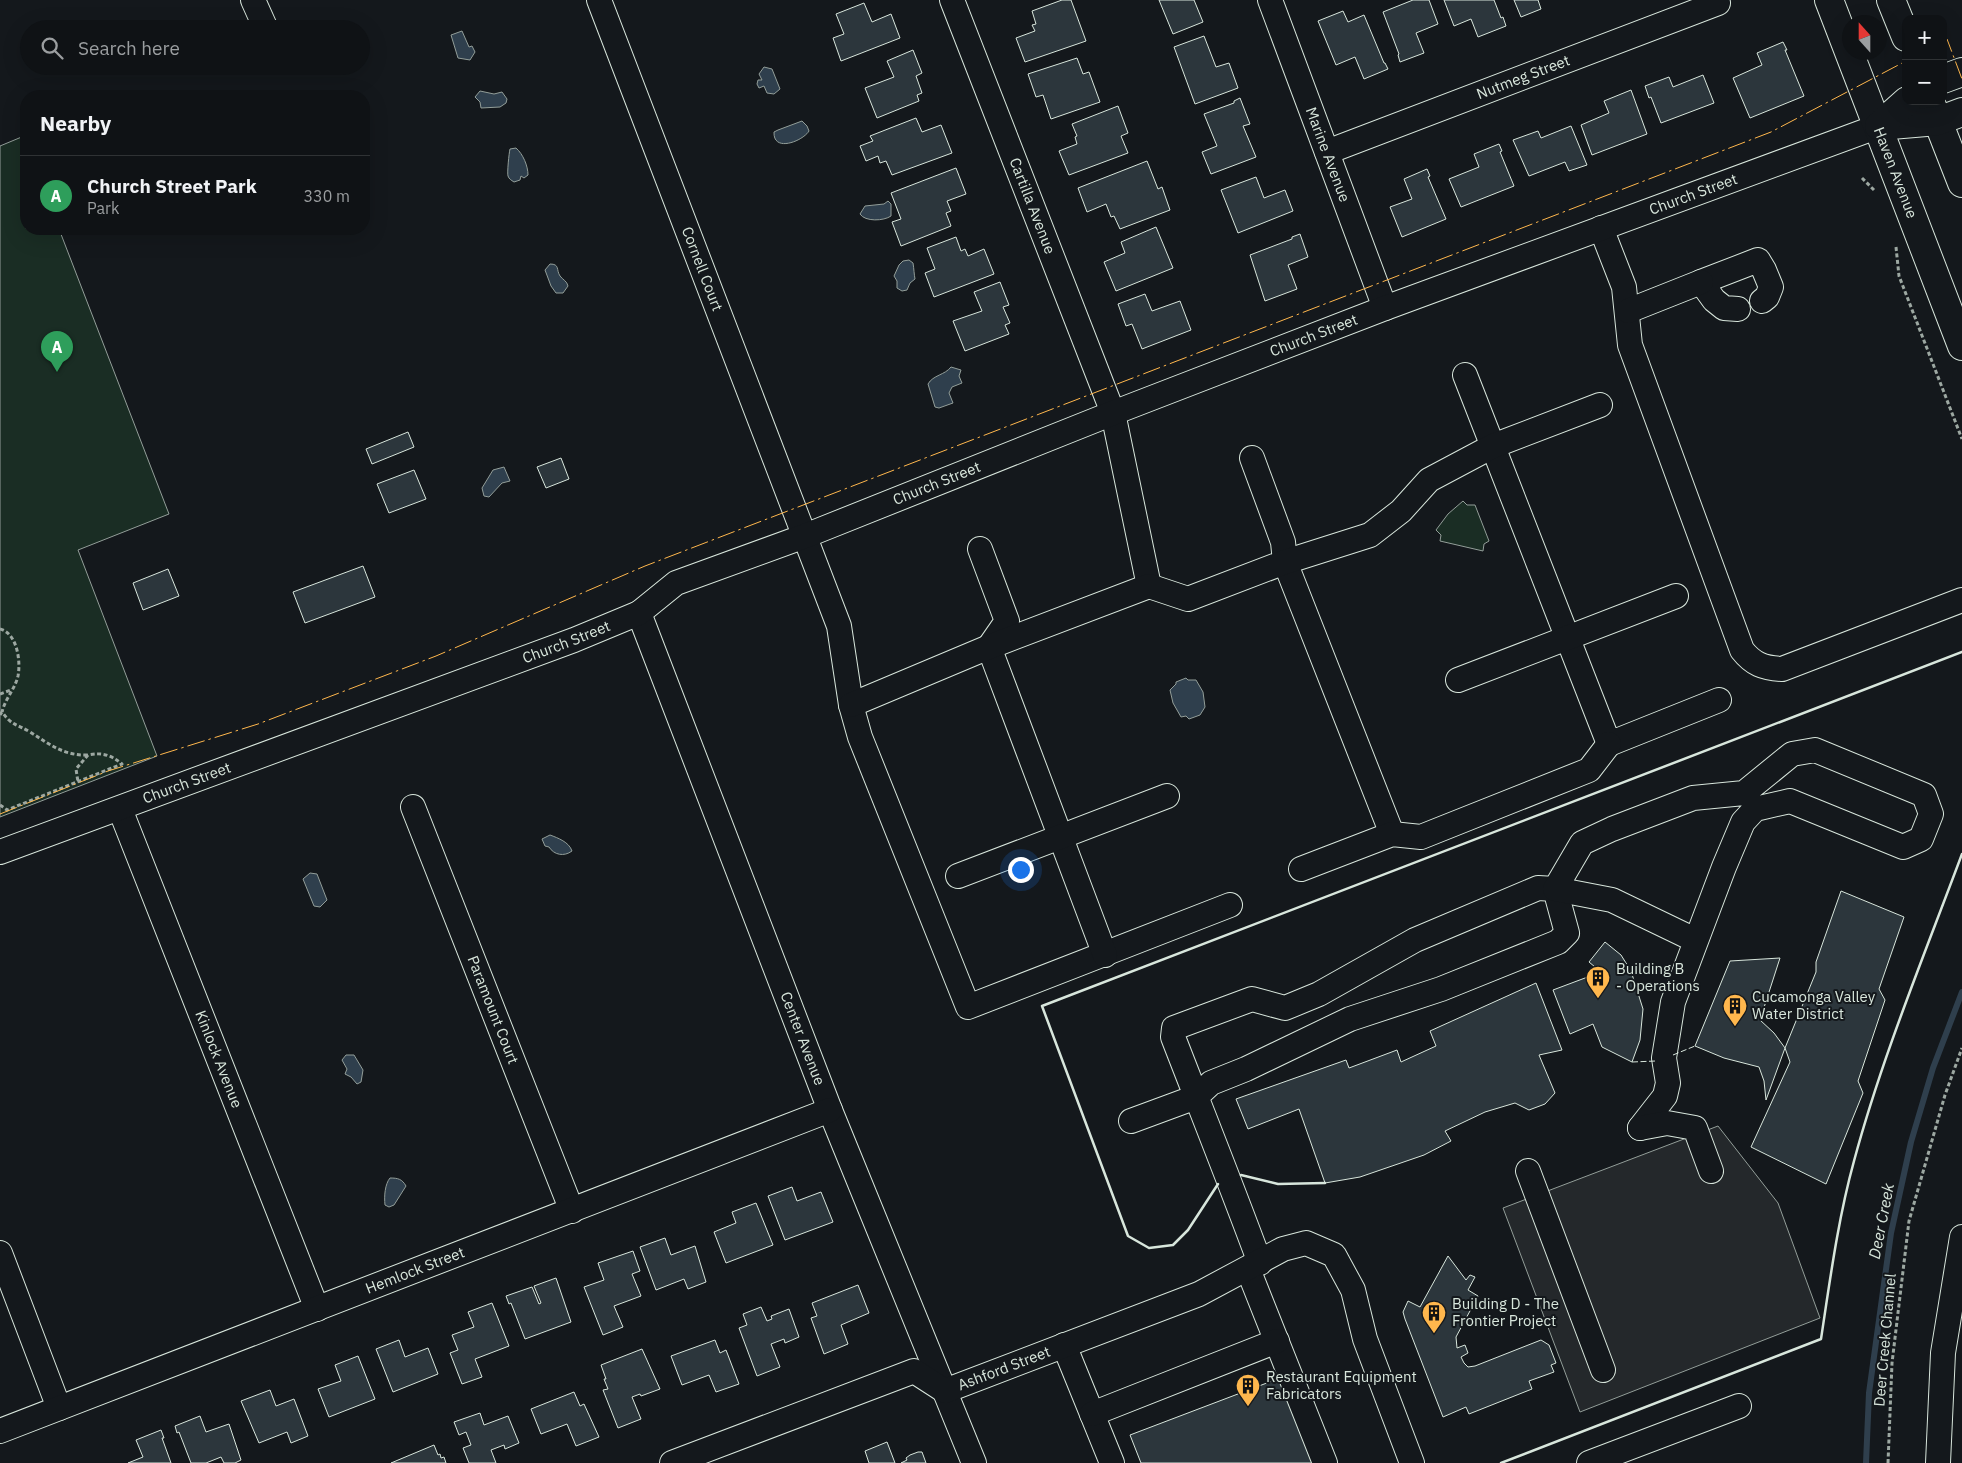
<!DOCTYPE html>
<html lang="en">
<head>
<meta charset="utf-8">
<style>
  :root { --surface:#0f1215; --page:#181b1e; --text:#f1f3f6; --muted:#9b9ea0; --line:#2f3234; --accent:#0f766e }
  body { margin:0; font-family:"IBM Plex Sans",sans-serif; background:var(--page); color:var(--text) }
  .controls { position:absolute; right:15px; top:15px; display:grid; overflow:hidden; border-radius:10px; box-shadow:0 5px 20px #0002 }
  .controls button { width:45px; height:45px; display:grid; place-items:center; padding:0; border:0; border-bottom:1px solid var(--line); background:var(--surface); color:var(--text); font:25px sans-serif }
  .compass { position:absolute; left:1842px; top:15px; width:45px; height:45px; border-radius:50%; background:var(--surface); box-shadow:0 5px 20px #0002; rotate:339deg }
  .you { position:absolute; left:1020px; top:869px; width:18px; height:18px; margin:-12px; border:4px solid #fff; border-radius:50%; background:#1a73e8; box-shadow:0 0 0 8px #1a73e833 }
  .badge { display:grid; place-items:center; width:32px; height:32px; border-radius:50%; background:var(--accent); color:#fff; font-size:16px; font-weight:700 }
  .pin { position:absolute; translate:-50% -41px; filter:drop-shadow(0 1px 2px #0008) }
  .pin::after { content:''; position:absolute; top:26px; width:18px; height:15px; background:inherit; clip-path:polygon(0 0,100% 0,50% 100%) }
  .list { margin:0; padding:0; list-style:none }
  h2 { display:flex; justify-content:space-between; align-items:center; height:65px; margin:0; padding:0 20px; font-size:21px }
  h2 small { font-size:16px; font-weight:400; color:var(--muted) }
  .list li { display:grid; grid-template-columns:32px 1fr auto; gap:15px; align-items:center; box-sizing:border-box; height:80px; padding:0 20px; border-top:1px solid var(--line) }
  .list b { display:block; font-size:19px; white-space:nowrap }
  .list p { margin:0; font-size:16px; white-space:nowrap; color:var(--muted) }
  .list em { font-size:16px; font-style:normal; color:var(--muted) }
  .icon { flex:none; width:28px; height:28px; fill:none; stroke:currentColor; stroke-width:2; stroke-linecap:round; stroke-linejoin:round }
  .map { position:relative; flex:none; width:1962px; height:1463px; overflow:hidden }
  .search { position:absolute; background:var(--surface); box-shadow:0 5px 20px #0002; left:20px; top:20px; width:350px; height:55px; display:flex; align-items:center; gap:12px; box-sizing:border-box; padding:0 18px; border-radius:28px; color:var(--muted); font-size:19px }
  .panel { position:absolute; background:var(--surface); box-shadow:0 5px 20px #0002; left:20px; top:90px; width:350px; height:145px; border-radius:20px }
  .map>svg:first-child { display:block }
</style>
</head>
<body>
<div class="map">
<svg width="1962" height="1463" viewBox="0 0 1962 1463">
  <rect width="100%" height="100%" fill="#14181c"/>
  <g fill="#1a2d24" stroke="#939e99">
    <path d="M24,136L26,143V229H59L169,514L78,550L157,756L0,817V146Z"/>
    <path d="M1463,501L1467,505H1475L1489,541L1484,544L1483,551L1440,541L1441,535L1436,530L1448,514Z"/>
  </g>
  <path fill="#24282b" stroke="#939e99" d="M1718,1126L1778,1203L1820,1318L1580,1412L1503,1208Z"/>
  <g fill="#2f3f4d" stroke="#939e99">
    <path d="M462,31L469,47L472,46L475,52L470,60L458,58L451,35Z"/>
    <path d="M764,67L772,69L780,89L774,94L767,93L764,86L759,88L757,84L758,80H762L759,74Z"/>
    <path d="M480,91L494,94L502,92L507,99L506,103L500,107L481,108L480,102L475,97Z"/>
    <path d="M802,121L807,126L809,131C803,141 773,153 774,132L778,130Z"/>
    <path d="M516,148C523,154 528,166 528,175L524,178L521,176L520,180L514,182C511,180 509,179 508,176C507,173 509,153 510,149Z"/>
    <path d="M888,201L891,204V216C884,221 865,222 860,214L865,206L884,204Z"/>
    <path d="M909,260L913,263C914,269 914,274 915,279L910,283L907,290L902,291L897,288V281L894,276L899,265L903,261Z"/>
    <path d="M550,264C560,264 556,270 560,276C563,280 567,281 568,286L563,293H556L551,286L545,270Z"/>
    <path d="M951,367L961,370L959,376L962,383L952,387L949,393L953,403L939,408L935,407L928,384C933,375 945,375 951,367Z"/>
    <path d="M504,467L510,481L502,483L489,497L484,496L482,488L493,470Z"/>
    <path d="M1186,678L1188,680H1196L1203,692L1205,707L1200,715L1189,719L1186,716L1181,717L1173,703L1170,690L1176,684V682Z"/>
    <path d="M550,835C558,838 569,842 572,851C564,857 554,855 549,847L545,846L542,839Z"/>
    <path d="M310,873L317,874L327,900L320,907L314,906L303,879Z"/>
    <path d="M346,1055H354L363,1070L361,1082L357,1084L351,1077L345,1074L347,1069L342,1060Z"/>
    <path d="M390,1178C398,1178 402,1179 406,1186L394,1205L389,1207L385,1205C384,1196 385,1184 390,1178Z"/>
  </g>
  <g fill="none" stroke-linecap="round" stroke-linejoin="round">
    <path stroke="#2f3f4d" stroke-width="6" d="M1866,1463L1869,1393L1891,1233L1911,1142L1933,1068L1962,992"/>
  </g>
  <g fill="#2c363c" stroke="#d8e6dc">
    <path d="M1062,0H1071L1086,41L1025,62L1016,38L1035,31L1032,25L1036,24L1032,11Z"/>
    <path d="M1159,0H1194L1203,22L1173,34Z"/>
    <path d="M1413,0H1429L1438,24L1416,33L1424,53L1400,62L1398,55L1399,54L1383,12Z"/>
    <path d="M1444,0H1494L1501,18L1503,17L1506,26L1478,37L1471,19L1454,26Z"/>
    <path d="M1514,0H1538L1541,9L1521,17Z"/>
    <path d="M864,3L872,22L891,14L900,38L841,61L833,38L844,34L836,14Z"/>
    <path d="M1343,11L1348,22L1364,15L1384,63H1385L1388,69L1364,79L1355,57L1336,65L1318,21Z"/>
    <path d="M1204,36L1216,67L1229,63L1238,88L1195,104L1174,47Z"/>
    <path d="M1783,42L1787,50H1785L1804,96L1750,118L1733,78L1762,65L1757,53Z"/>
    <path d="M913,50L922,73L916,76L922,93L917,95L919,101L877,118L865,88L894,77L887,61Z"/>
    <path d="M1077,58L1083,74L1089,72L1100,102L1051,119L1043,95L1036,97L1028,74Z"/>
    <path d="M1703,75L1714,103L1661,123L1651,97L1649,98L1645,86L1669,77L1673,87Z"/>
    <path d="M1631,90L1647,134L1592,155L1581,125L1609,113L1604,101Z"/>
    <path d="M1240,98L1250,124L1243,126L1256,157L1211,174L1202,152L1217,146L1204,114L1234,103V101Z"/>
    <path d="M1118,106L1128,133L1121,136L1128,153L1069,175L1059,151L1077,144L1075,137L1077,136L1072,124Z"/>
    <path d="M916,118L922,132L941,125L952,153L892,175L886,161L880,163L878,156L866,161L860,146L873,141L870,136Z"/>
    <path d="M1571,126L1587,165L1569,171L1565,162L1529,176L1513,140L1538,131L1541,138Z"/>
    <path d="M1499,144L1502,151L1500,152L1514,186L1461,207L1449,179L1479,167L1474,154Z"/>
    <path d="M1147,161L1158,189L1162,187L1170,210L1120,229L1114,216L1111,217L1106,204L1087,212L1078,188Z"/>
    <path d="M956,168L966,194L947,201L951,211L946,213L951,226L901,246L892,222L901,219L891,193Z"/>
    <path d="M1427,169L1430,176L1428,177L1446,219L1402,237L1390,207L1412,199L1404,179Z"/>
    <path d="M1256,177L1264,198L1285,190L1293,211L1238,233L1221,190Z"/>
    <path d="M1156,227L1173,268L1116,291L1104,262L1125,253L1121,242Z"/>
    <path d="M1300,234L1308,257L1288,265L1297,289L1265,301L1250,255L1292,239V237Z"/>
    <path d="M956,237L961,251L965,249L968,256L984,249L994,274L934,297L925,273L935,269L927,248Z"/>
    <path d="M1000,282L1009,305L1003,307L1010,323L1005,325L1009,334L965,351L953,321L982,311L974,292Z"/>
    <path d="M1145,294L1152,311L1180,301L1191,330L1142,349L1132,324L1126,326L1118,304Z"/>
    <path d="M408,432L414,447L372,464L366,449Z"/>
    <path d="M561,458L569,479L546,488L537,467Z"/>
    <path d="M414,470L426,499L389,513L377,484Z"/>
    <path d="M363,566L375,597L305,623L293,592Z"/>
    <path d="M168,569L179,596L143,610L133,583Z"/>
    <path d="M1841,891L1904,917L1879,989L1885,1000L1858,1081L1863,1093L1826,1184L1751,1147L1790,1062L1785,1048L1816,972V962Z"/>
    <path d="M1605,942L1621,955L1631,971L1643,1009L1640,1040L1632,1062L1602,1047L1593,1024L1570,1034L1553,990L1601,972L1589,962Z"/>
    <path d="M1780,958L1760,1020L1774,1033L1785,1048L1766,1100L1764,1081L1759,1067L1724,1058L1695,1046L1730,961Z"/>
    <path d="M1536,983L1562,1050L1539,1055L1555,1093L1545,1104L1529,1110L1515,1103L1485,1112L1445,1131L1451,1141L1424,1155L1360,1177L1325,1183L1299,1109L1248,1129L1236,1099L1346,1060L1349,1068L1397,1050L1401,1062L1436,1046L1430,1031Z"/>
    <path d="M792,1187L797,1201L821,1192L833,1222L785,1240L768,1196Z"/>
    <path d="M756,1203L773,1245L726,1263L714,1232L736,1223L732,1212Z"/>
    <path d="M665,1238L671,1255L695,1246L706,1282L688,1289L684,1279L656,1290L640,1247Z"/>
    <path d="M633,1251L640,1271L632,1274L641,1296L614,1306L623,1327L603,1335L584,1287L604,1280L598,1263Z"/>
    <path d="M1448,1256L1466,1280L1470,1275L1475,1277L1468,1290L1478,1296L1456,1337L1457,1348L1465,1345L1468,1353L1461,1357L1464,1363L1468,1367L1475,1366L1541,1340L1549,1345L1556,1363L1551,1365L1554,1372L1529,1381L1532,1389L1469,1414L1466,1407L1443,1417L1405,1319L1403,1312L1408,1301L1420,1307Z"/>
    <path d="M556,1278L571,1322L525,1339L511,1303L509,1304L506,1296L532,1287L539,1304L541,1303L534,1286Z"/>
    <path d="M858,1285L869,1313L841,1325L848,1344L824,1354L811,1318L817,1316L812,1303Z"/>
    <path d="M492,1303L509,1346L475,1359L482,1377L462,1384L450,1353L458,1350L452,1335L474,1327L468,1312Z"/>
    <path d="M761,1307L767,1321L772,1319L771,1316L789,1309L799,1337L785,1343L784,1339L771,1344L780,1367L757,1376L739,1328L747,1325L743,1314Z"/>
    <path d="M399,1340L405,1357L428,1348L438,1374L393,1392L376,1349Z"/>
    <path d="M715,1340L720,1353L726,1350L739,1384L716,1392L709,1375L682,1385L671,1356Z"/>
    <path d="M642,1349L660,1389L641,1396L640,1394L632,1397L641,1419L618,1428L603,1390L608,1389L604,1379H606L601,1365Z"/>
    <path d="M358,1356L375,1399L329,1417L318,1389L341,1381L335,1365Z"/>
    <path d="M1280,1378L1312,1463H1141L1130,1435Z"/>
    <path d="M270,1390L276,1406L294,1399L308,1436L291,1443L287,1432L259,1443L241,1401Z"/>
    <path d="M574,1392L580,1406L584,1404L599,1437L576,1446L567,1424L541,1434L531,1409Z"/>
    <path d="M480,1413L484,1425L508,1416L519,1443L505,1449L504,1445L491,1450L496,1463H469L463,1448L471,1445L466,1432L459,1435L454,1422Z"/>
    <path d="M200,1416L206,1432L229,1424L241,1460L235,1463H224L221,1457L206,1463H191L179,1432L177,1433L175,1426Z"/>
    <path d="M161,1430L164,1438H162L171,1463H128L143,1457L136,1440Z"/>
    <path d="M887,1442L895,1463H869L865,1451Z"/>
    <path d="M434,1445L438,1455L440,1454L441,1458L444,1457L446,1463H391Z"/>
    <path d="M918,1452H922L926,1463H901L907,1460L906,1458L910,1455Z"/>
  </g>
  <g fill="none" stroke-linecap="round" stroke-linejoin="round">
    <defs>
      <g id="minor">
        <path d="M253,0L266,29"/>
        <path id="s1" d="M599,0L839,626L851,705L860,737L968,1007L1230,905"/>
        <path id="s2" d="M952,0L1113,413L1149,586"/>
        <path id="s3" d="M1270,0L1385,308"/>
        <path id="s4" d="M1327,152L1718,3"/>
        <path d="M1601,228L1624,287L1630,345L1742,650C1753,664 1763,668 1782,669L1962,600"/>
        <path d="M1738,309L1724,308L1714,300L1701,282L1758,260L1764,270L1771,287L1767,297L1762,301"/>
        <path d="M1628,311L1701,282"/>
        <path d="M1465,375L1609,744L1719,700"/>
        <path d="M1252,458L1283,542L1285,562L1392,834"/>
        <path d="M980,549L1007,621L989,647L1105,955"/>
        <path id="s5" d="M639,613L830,1110L974,1463"/>
        <path d="M1458,680L1676,596"/>
        <path d="M851,705L989,647L1149,586L1188,599L1285,562L1370,535L1401,511L1429,480L1493,446L1600,405"/>
        <path id="s6" d="M413,807L572,1211"/>
        <path id="s7" d="M120,809L317,1309"/>
        <path id="s8" d="M0,852L574,640L639,613L676,583L805,536L1113,413L1385,308L1879,126"/>
        <path d="M1301,869L1392,834L1421,837L1589,770L1609,744"/>
        <path d="M958,876L1167,796"/>
        <path d="M1131,1121L1196,1097L1211,1083L1246,1069L1350,1019L1441,989L1558,942L1567,933L1555,889L1538,888L1415,940L1319,994L1285,1008L1252,999L1174,1028L1173,1037C1202,1112 1232,1187 1260,1263"/>
        <path d="M1640,1128L1665,1096L1668,1083L1664,1058L1673,1002L1724,867L1743,822L1755,809L1790,801L1903,847L1921,839L1931,814L1924,795L1815,750L1792,754L1744,793L1693,798L1612,829L1582,843L1555,889L1612,900L1695,940"/>
        <path d="M1640,1128L1667,1123L1695,1128L1711,1171"/>
        <path d="M1528,1171L1603,1370"/>
        <path d="M0,1253L59,1408"/>
        <path d="M1248,1269L1325,1463"/>
        <path d="M1064,1345L1112,1463"/>
        <path d="M1092,1414L1277,1341"/>
        <path id="s9" d="M0,1431L830,1110"/>
        <path id="s10" d="M672,1463L914,1371L945,1391L1199,1294L1283,1249L1306,1243L1334,1255L1353,1290L1365,1339L1412,1463"/>
        <path d="M1589,1463L1739,1406"/>
        <path d="M1938,1463L1943,1353L1962,1237"/>
      </g>
      <g id="major">
        <path id="s11" d="M1829,0L1962,346"/>
        <path d="M1891,0L1906,37"/>
        <path d="M1943,79L1962,72"/>
        <path d="M1930,101L1962,183"/>
        <path d="M1879,126L1938,121L1962,112"/>
        <path d="M1879,126L1907,101"/>
      </g>
    </defs>
    <use href="#minor" stroke="#d8e6dc" stroke-width="26"/>
    <use href="#major" stroke="#d8e6dc" stroke-width="30"/>
    <g stroke="#9da8a2" stroke-width="3" stroke-dasharray="4 2.5" stroke-linecap="butt">
      <path d="M1862,178L1874,190"/>
      <path d="M1896,247L1899,276L1962,439"/>
      <path d="M0,629C17,633 21,661 18,676C15,689 5,699 2,712"/>
      <path d="M0,694L11,690"/>
      <path d="M0,715L2,712C12,726 17,724 30,732C49,744 64,756 88,755"/>
      <path d="M0,805L7,810L122,764C111,755 102,752 88,755L76,769L78,782"/>
      <path d="M1888,1463L1892,1363L1909,1221L1945,1095L1962,1048"/>
    </g>
    <use href="#minor" stroke="#14181c" stroke-width="24"/>
    <use href="#major" stroke="#14181c" stroke-width="28"/>
    <g stroke="#d8e6dc" stroke-width="1" stroke-dasharray="6 2.5" stroke-linecap="butt">
      <path d="M1673,1055L1695,1046"/>
      <path d="M1632,1062L1656,1061"/>
    </g>
    <g stroke="#d8e6dc" stroke-width="2.5">
      <path d="M1241,1175L1278,1184L1325,1183"/>
      <path d="M1218,1184L1188,1230L1173,1245L1149,1248L1128,1236L1042,1006L1962,652"/>
      <path d="M1501,1463L1821,1339C1830,1280 1838,1219 1854,1161C1882,1057 1924,956 1962,854"/>
    </g>
    <g stroke="#ffb74d" stroke-width="1" stroke-dasharray="18 4 2.5 4" stroke-linecap="butt">
      <path d="M1943,41L1947,39L1962,79"/>
      <path d="M0,814L108,771L258,724L436,656L645,566L1771,132L1906,61"/>
    </g>
  </g>
  <defs>
    <symbol id="building-pin" viewBox="-11 -11 22 30"><path d="M0 17L-7.5 6A9.5 9.5 0 1 1 7.5 6Z" fill="#ffb74d" stroke="#14181c"/><path d="M-4-6H4V6H1V3H-1V6H-4ZM-2.5-4.3h1.7v1.8h-1.7ZM.8-4.3h1.7v1.8H.8ZM-2.5-1h1.7V.8h-1.7ZM.8-1h1.7V.8H.8Z" fill="#111"/></symbol>
  </defs>
  <g fill-rule="evenodd">
    <use href="#building-pin" x="1584" y="964" width="28" height="38"/>
    <use href="#building-pin" x="1721" y="992" width="28" height="38"/>
    <use href="#building-pin" x="1420" y="1299" width="28" height="38"/>
    <use href="#building-pin" x="1234" y="1372" width="28" height="38"/>
  </g>
  <g text-anchor="middle" stroke-width="4" stroke-linejoin="round" paint-order="stroke">
    <g font-size="15" fill="#d8e6dc" stroke="#14181c">
      <text dy="5" stroke="none"><textPath href="#s4" startOffset="210">Nutmeg Street</textPath></text>
      <text dy="5" stroke="none"><textPath href="#s3" startOffset="165">Marine Avenue</textPath></text>
      <text dy="5" stroke="none"><textPath href="#s11" startOffset="185">Haven Avenue</textPath></text>
      <text dy="5" stroke="none"><textPath href="#s8" startOffset="1819">Church Street</textPath></text>
      <text dy="5" stroke="none"><textPath href="#s2" startOffset="221">Cartilla Avenue</textPath></text>
      <text dy="5" stroke="none"><textPath href="#s1" startOffset="288">Cornell Court</textPath></text>
      <text dy="5" stroke="none"><textPath href="#s8" startOffset="1414">Church Street</textPath></text>
      <text dy="5" stroke="none"><textPath href="#s8" startOffset="1009">Church Street</textPath></text>
      <text dy="5" stroke="none"><textPath href="#s8" startOffset="604">Church Street</textPath></text>
      <text dy="5" stroke="none"><textPath href="#s8" startOffset="199">Church Street</textPath></text>
      <text dy="5" stroke="none"><textPath href="#s6" startOffset="218">Paramount Court</textPath></text>
      <text dy="5" stroke="none"><textPath href="#s5" startOffset="456">Center Avenue</textPath></text>
      <text dy="5" stroke="none"><textPath href="#s7" startOffset="269">Kinlock Avenue</textPath></text>
      <text dy="5" stroke="none"><textPath href="#s9" startOffset="445">Hemlock Street</textPath></text>
      <text transform="translate(1885 1340) rotate(-85)" y="5">Deer Creek Channel</text>
      <text dy="5" stroke="none"><textPath href="#s10" startOffset="359">Ashford Street</textPath></text>
    </g>
    <g font-size="15" fill="#d8e6dc" stroke="#14181c" text-anchor="start">
      <text x="1616" y="974">Building B<tspan x="1616" dy="17">- Operations</tspan></text>
      <text x="1752" y="1002">Cucamonga Valley<tspan x="1752" dy="17">Water District</tspan></text>
      <text x="1452" y="1309">Building D - The<tspan x="1452" dy="17">Frontier Project</tspan></text>
      <text x="1266" y="1382">Restaurant Equipment<tspan x="1266" dy="17">Fabricators</tspan></text>
    </g>
    <g font-size="16" font-style="italic" fill="#d8e6dc" stroke="#14181c">
      <text transform="translate(1881 1221) rotate(-79)" y="6">Deer Creek</text>
    </g>
  </g>
</svg>
<div class="controls">
<button>+</button>
<button>−</button>
</div>
<svg class="compass" viewBox="-18 -18 36 36"><path d="M0-13l5 13h-10z" fill="#e53935"/><path d="M0 13l5-13h-10z" fill="#9b9ea0"/></svg>
<div class="you"></div>
<div class="pin badge" style="left:57px;top:372px;background:#2e9e5b">A</div>
<div class="search"><svg class="icon" aria-label="search" viewBox="0 0 24 24"><circle cx="10" cy="10" r="6"/><path d="M15 15l6 6"/></svg>Search here</div>
<section class="panel">
<h2>Nearby<small></small></h2>
<ul class="list">
<li><span class="badge" style="background:#2e9e5b">A</span><div><b>Church Street Park</b><p>Park</p></div><em>330 m</em></li>
</ul>
</section>
</div>
</body>
</html>
